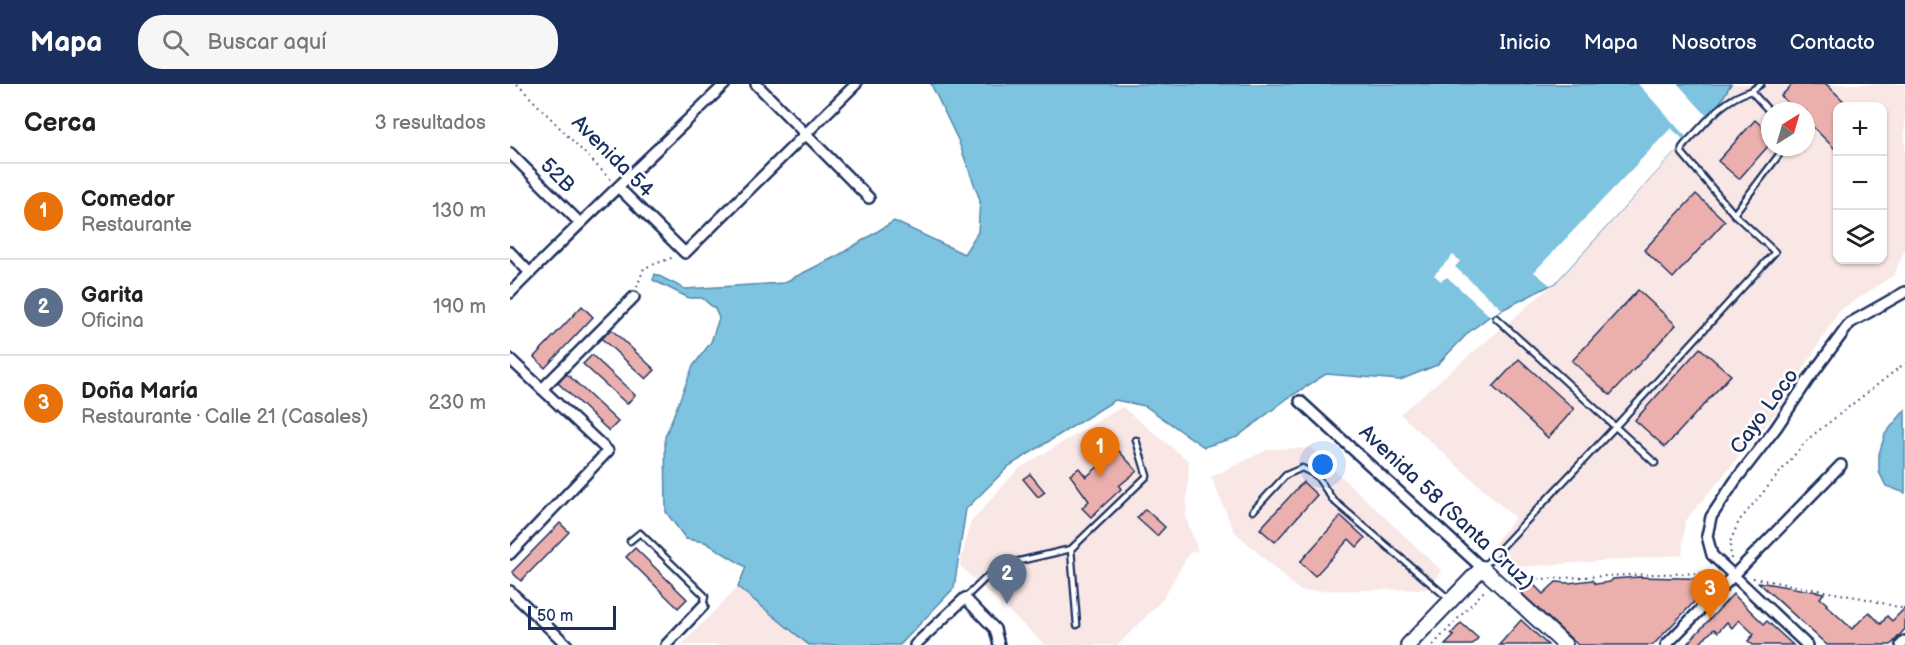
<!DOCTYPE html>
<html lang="es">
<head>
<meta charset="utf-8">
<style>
  :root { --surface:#fff; --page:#f6f6f6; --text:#222; --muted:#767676; --line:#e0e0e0; --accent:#1b2f5e }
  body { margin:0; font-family:"Balsamiq Sans",sans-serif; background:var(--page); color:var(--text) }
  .controls { position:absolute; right:18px; top:18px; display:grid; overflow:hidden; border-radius:12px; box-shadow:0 2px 4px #0004 }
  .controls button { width:54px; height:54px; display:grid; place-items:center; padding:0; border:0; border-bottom:2px solid var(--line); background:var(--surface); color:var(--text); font:30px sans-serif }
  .compass { position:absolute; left:1251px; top:18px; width:54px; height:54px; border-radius:50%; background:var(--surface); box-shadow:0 2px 4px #0004; rotate:37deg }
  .scale { position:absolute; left:18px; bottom:15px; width:88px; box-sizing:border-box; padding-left:6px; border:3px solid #1b2f5e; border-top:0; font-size:16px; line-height:21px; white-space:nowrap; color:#1b2f5e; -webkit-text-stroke:4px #fff; paint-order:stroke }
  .you { position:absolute; left:813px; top:381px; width:21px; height:21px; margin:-15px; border:4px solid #fff; border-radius:50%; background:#1a73e8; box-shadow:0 0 0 9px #1a73e833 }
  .badge { display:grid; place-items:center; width:39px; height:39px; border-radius:50%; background:var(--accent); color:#fff; font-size:20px; font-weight:700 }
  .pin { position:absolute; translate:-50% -50px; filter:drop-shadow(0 2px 3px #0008) }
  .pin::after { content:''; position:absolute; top:32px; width:21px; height:18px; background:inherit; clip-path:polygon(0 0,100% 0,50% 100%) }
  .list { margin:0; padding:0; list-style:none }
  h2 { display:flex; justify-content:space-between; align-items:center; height:78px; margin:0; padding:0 24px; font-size:26px }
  h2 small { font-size:20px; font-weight:400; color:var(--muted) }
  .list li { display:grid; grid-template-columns:39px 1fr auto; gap:18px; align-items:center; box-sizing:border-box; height:96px; padding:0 24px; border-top:2px solid var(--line) }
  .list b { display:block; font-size:22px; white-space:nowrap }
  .list p { margin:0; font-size:20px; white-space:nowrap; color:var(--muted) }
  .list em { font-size:20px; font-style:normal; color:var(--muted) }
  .icon { flex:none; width:33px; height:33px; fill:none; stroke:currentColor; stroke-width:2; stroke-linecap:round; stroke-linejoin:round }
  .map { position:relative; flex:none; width:1395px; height:561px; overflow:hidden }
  header { display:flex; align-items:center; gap:36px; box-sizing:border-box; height:84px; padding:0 30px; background:var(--accent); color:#fff }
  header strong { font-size:28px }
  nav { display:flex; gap:33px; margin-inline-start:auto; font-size:21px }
  .search { width:420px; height:54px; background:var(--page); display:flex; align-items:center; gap:15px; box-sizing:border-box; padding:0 21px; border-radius:24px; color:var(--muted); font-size:22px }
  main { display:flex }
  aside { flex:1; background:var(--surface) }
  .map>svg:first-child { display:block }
</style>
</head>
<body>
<header>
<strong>Mapa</strong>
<div class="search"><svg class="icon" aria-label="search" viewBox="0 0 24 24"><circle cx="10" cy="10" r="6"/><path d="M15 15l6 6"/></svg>Buscar aquí</div>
<nav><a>Inicio</a><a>Mapa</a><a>Nosotros</a><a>Contacto</a></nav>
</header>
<main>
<aside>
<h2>Cerca<small>3 resultados</small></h2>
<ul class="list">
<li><span class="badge" style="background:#e8710a">1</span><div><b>Comedor</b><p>Restaurante</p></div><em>130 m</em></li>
<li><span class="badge" style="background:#5c6f8a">2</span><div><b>Garita</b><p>Oficina</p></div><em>190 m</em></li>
<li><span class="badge" style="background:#e8710a">3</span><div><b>Doña María</b><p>Restaurante · Calle 21 (Casales)</p></div><em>230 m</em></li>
</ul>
</aside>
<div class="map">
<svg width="1395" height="561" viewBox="0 0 1395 561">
  <rect width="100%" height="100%" fill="#fff"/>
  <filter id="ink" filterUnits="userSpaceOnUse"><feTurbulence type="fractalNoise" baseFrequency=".0167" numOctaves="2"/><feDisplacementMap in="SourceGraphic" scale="12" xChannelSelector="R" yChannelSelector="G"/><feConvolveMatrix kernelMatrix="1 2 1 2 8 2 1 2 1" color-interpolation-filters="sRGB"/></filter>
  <g filter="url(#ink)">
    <g fill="#f9e7e6" fill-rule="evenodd">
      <path d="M1221,0H1395V165L1384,191L1329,227L1269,325L1175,437L1172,471L997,484L977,468L1005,434L890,330L1045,199L1211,17ZM1328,22H1372V176H1328ZM1260,27H1296V63H1260Z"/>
      <path d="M612,323L679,377L676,434L688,467L680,468L652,516L608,561H535L450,482L460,439L508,385Z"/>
      <path d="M801,364L932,487L918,505L790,507L724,447L701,393L759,365Z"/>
      <path d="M228,503L299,561H171Z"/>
    </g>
    <g fill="#7ec3df" stroke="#5688ab" stroke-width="1.5">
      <path d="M421,0H1221L1211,17L1045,199L980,232L959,248L927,281L890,296L816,290L778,314L727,353L694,363L635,322L605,316L499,382L456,425L444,504L390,561H299L228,503L236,483L195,458L176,455L156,428L155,353L183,282L201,258L209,234L205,225L192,214H179L143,196L145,190L175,205L273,199L329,171L384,137L454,170L468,148L470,116L448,56Z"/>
      <path d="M1395,326V409L1376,402L1369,388V370L1375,350Z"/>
    </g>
    <g fill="#fff">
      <path d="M1128,0H1168L1197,32L1177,54Z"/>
      <path d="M1161,44L1175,57L1045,199L1040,201L1024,188Z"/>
      <path d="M943,171L950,177L945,183L992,225L980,232L937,193L931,197L924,191Z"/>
    </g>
    <g fill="#ebb0ad" stroke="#1b2f5e" stroke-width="1.5">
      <path d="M1283,0H1316L1339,22H1328V68L1296,36V27H1286L1271,12Z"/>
      <path d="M1245,36L1260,50V60L1229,95L1208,77Z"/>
      <path d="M1186,110L1215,137L1163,194L1134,166Z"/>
      <path d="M1128,206L1166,241L1100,311L1062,277Z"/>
      <path d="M72,222L83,233L35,284L24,273Z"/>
      <path d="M101,245L145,286L136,295L92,255Z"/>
      <path d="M1190,264L1221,291L1155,363L1125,336Z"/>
      <path d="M82,271L125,311L117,320L73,280Z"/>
      <path d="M1009,275L1064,325L1038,354L983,303Z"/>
      <path d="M57,290L108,338L99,347L48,299Z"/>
      <path d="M608,366L627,387L609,402L611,405L581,433L572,424L579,417L560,391L569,384L576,393Z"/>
      <path d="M520,390L535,408L528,413L513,395Z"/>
      <path d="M793,398L807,411L765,458L750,445Z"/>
      <path d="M635,425L655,443L647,452L627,434Z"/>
      <path d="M831,432L855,454L847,463L839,455L805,492L790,478Z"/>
      <path d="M50,439L59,448L11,497L2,488Z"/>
      <path d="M125,464L177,515L168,524L116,473Z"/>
      <path d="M1129,493L1206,495L1143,561H1068L1008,506L1023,500L1033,510L1046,498L1059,499L1082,496L1086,500L1100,498L1103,495Z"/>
      <path d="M1248,498L1314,509L1310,514L1317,520L1316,521L1342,545L1359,528L1371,540L1377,532L1382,537L1395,524V545L1381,561H1317Z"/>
      <path d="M1223,510L1254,540L1257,537L1283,561H1243L1238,557L1244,550L1229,536L1222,544L1217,538L1208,548L1204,545L1188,561H1176Z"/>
      <path d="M1011,536L1038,561H989Z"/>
      <path d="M951,539L968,554L962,561H935L944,552L941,550Z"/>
    </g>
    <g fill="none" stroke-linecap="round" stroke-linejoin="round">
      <defs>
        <g id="service">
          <path d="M1251,0L1241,7L1260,28"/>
          <path d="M1224,130L1275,63"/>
          <path d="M986,234L1145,379"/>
          <path d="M743,427L776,391L792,384L806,391L823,416L939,515"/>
          <path d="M120,457L130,449L195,512L193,522"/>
          <path d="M561,465L567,541"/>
          <path d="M974,482L1105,343L1265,168L1224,130L1172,69V64L1175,60C1196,39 1212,15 1241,7"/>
          <path d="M455,514L488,482L561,465L637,392L626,356"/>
        </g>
        <g id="minor">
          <path d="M246,0L359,114"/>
          <path d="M0,69L70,139"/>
          <path d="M109,104L175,169L346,0"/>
          <path d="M0,168L20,189"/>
          <path d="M0,209C70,138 143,70 215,0"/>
          <path d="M0,275L98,367L0,470"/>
          <path d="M32,305L124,213"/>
          <path d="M790,317L972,484"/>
          <path d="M0,507L57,561"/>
          <path d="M156,561L193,522"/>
          <path d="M405,561L455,514L485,545L489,561"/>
          <path d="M1156,561L1331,381"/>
          <path d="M1297,561L1202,471L1197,452L1201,433L1225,397L1266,344L1298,296L1340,239L1395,208"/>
          <path d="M1391,561L1395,557"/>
        </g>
        <path id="secondary" d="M898,561L972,484L1055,561"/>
      </defs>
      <use href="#service" stroke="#1b2f5e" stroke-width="9"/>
      <use href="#minor" stroke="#1b2f5e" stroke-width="14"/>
      <use href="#secondary" stroke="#1b2f5e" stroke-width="18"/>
      <g stroke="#1b2f5e" stroke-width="2" stroke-dasharray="1.5 4.5" stroke-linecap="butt">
        <path d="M7,0L102,97"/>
        <path d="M127,203L134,184L164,173"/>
        <path d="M1221,475L1220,458L1229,437L1298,355L1395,279"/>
        <path d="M1243,494L1357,515L1395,525"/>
        <path d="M1004,496L1143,490L1205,489"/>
        <path d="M923,561L976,505"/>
      </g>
      <use href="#service" stroke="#fff" stroke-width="4.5"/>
      <use href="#minor" stroke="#fff" stroke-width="9"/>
      <use href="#secondary" stroke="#fff" stroke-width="14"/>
    </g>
  </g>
  <g text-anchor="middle" stroke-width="5" stroke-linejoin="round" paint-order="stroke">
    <g font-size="21" fill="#1b2f5e" stroke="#fff">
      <text transform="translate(103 72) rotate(45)" y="7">Avenida 54</text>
      <text transform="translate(48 91) rotate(45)" y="7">52B</text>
      <text transform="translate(1254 327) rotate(-54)" y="7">Cayo Loco</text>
      <text transform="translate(937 423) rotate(43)" y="7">Avenida 58 (Santa Cruz)</text>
    </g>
  </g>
</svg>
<div class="controls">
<button>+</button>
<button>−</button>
<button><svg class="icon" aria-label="layers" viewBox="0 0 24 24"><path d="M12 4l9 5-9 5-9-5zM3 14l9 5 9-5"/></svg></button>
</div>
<svg class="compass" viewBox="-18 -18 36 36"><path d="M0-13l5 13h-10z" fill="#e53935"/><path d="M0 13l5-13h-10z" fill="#767676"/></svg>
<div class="scale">50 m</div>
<div class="you"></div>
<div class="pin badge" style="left:590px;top:393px;background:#e8710a">1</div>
<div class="pin badge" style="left:497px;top:520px;background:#5c6f8a">2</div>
<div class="pin badge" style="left:1200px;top:535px;background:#e8710a">3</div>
</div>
</main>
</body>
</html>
